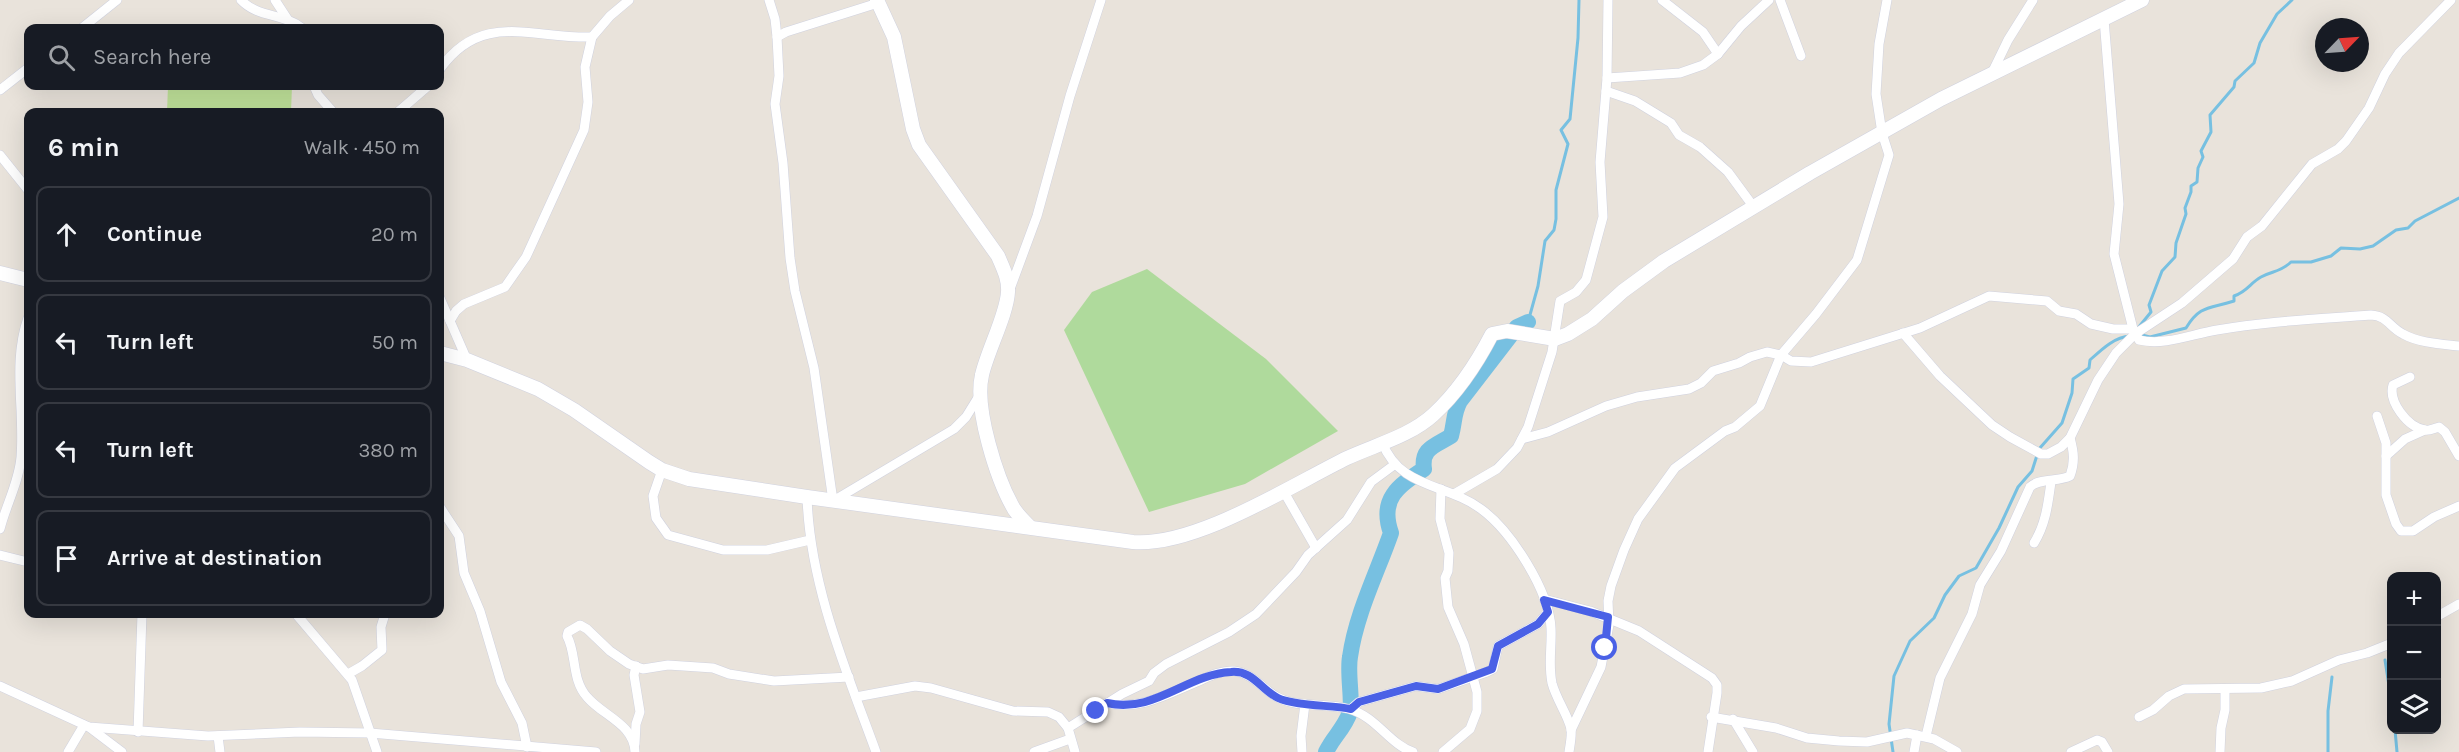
<!DOCTYPE html>
<html lang="en">
<head>
<meta charset="utf-8">
<style>
  :root { --surface:#171b24; --page:#242831; --text:#f1f3f6; --muted:#9ea1a6; --line:#363941 }
  body { margin:0; font-family:Karla,sans-serif; background:var(--page); color:var(--text) }
  .controls { position:absolute; right:18px; bottom:18px; display:grid; overflow:hidden; border-radius:12px; box-shadow:0 6px 24px #0002 }
  .controls button { width:54px; height:54px; display:grid; place-items:center; padding:0; border:0; border-bottom:2px solid var(--line); background:var(--surface); color:var(--text); font:30px sans-serif }
  .compass { position:absolute; left:2315px; top:18px; width:54px; height:54px; border-radius:50%; background:var(--surface); box-shadow:0 6px 24px #0002; rotate:65deg }
  .stop { position:absolute; width:18px; height:18px; margin:-14px; border:4px solid #4a61e6; border-radius:50%; background:#fff }
  .stop.end { background:#4a61e6; border-color:#fff; box-shadow:0 2px 6px #0008 }
  .list { margin:0; padding:0; list-style:none }
  h2 { display:flex; justify-content:space-between; align-items:center; height:78px; margin:0; padding:0 24px; font-size:26px }
  h2 small { font-size:20px; font-weight:400; color:var(--muted) }
  .list li { display:grid; grid-template-columns:39px 1fr auto; gap:18px; align-items:center; box-sizing:border-box; height:96px; margin:0 12px 12px; padding:0 12px; border:2px solid var(--line); border-radius:12px }
  .list b { display:block; font-size:22px; white-space:nowrap }
  .list em { font-size:20px; font-style:normal; color:var(--muted) }
  .icon { flex:none; width:33px; height:33px; fill:none; stroke:currentColor; stroke-width:2; stroke-linecap:round; stroke-linejoin:round }
  .map { position:relative; flex:none; width:2459px; height:752px; overflow:hidden }
  .search { position:absolute; background:var(--surface); box-shadow:0 6px 24px #0002; left:24px; top:24px; width:420px; height:66px; display:flex; align-items:center; gap:15px; box-sizing:border-box; padding:0 21px; border-radius:12px; color:var(--muted); font-size:22px }
  .panel { position:absolute; background:var(--surface); box-shadow:0 6px 24px #0002; left:24px; top:108px; width:420px; height:510px; border-radius:12px }
  .map>svg:first-child { display:block }
</style>
</head>
<body>
<div class="map">
<svg width="2459" height="752" viewBox="0 0 2459 752">
  <rect width="100%" height="100%" fill="#e9e3db"/>
  <path fill="#afda9c" d="M1147,269L1266,359L1338,431L1245,484L1149,512L1064,330L1092,292Z"/>
  <path fill="#bfe199" d="M168,86H292L291,112H167Z"/>
  <g fill="none" stroke-linecap="round" stroke-linejoin="round">
    <g stroke="#77c0e1" stroke-width="3">
      <path d="M1528,322L1538,286L1545,241L1554,230L1556,219V190L1568,144L1561,130L1570,119L1578,38L1579,0"/>
      <path d="M2138,328L2151,312L2149,305L2162,271L2175,257L2176,243L2186,214L2185,208L2191,192V186L2197,182L2198,168L2203,157L2201,151L2211,132L2210,115L2234,87L2235,81L2254,63L2260,43L2277,14L2292,0"/>
      <path d="M2138,334L2150,337L2186,328C2200,305 2209,309 2234,301V296C2248,291 2250,283 2261,277C2272,271 2281,272 2291,262H2311L2331,256L2341,248L2360,249L2373,246L2396,230L2408,228L2415,221L2459,198"/>
      <path d="M2385,660L2392,705"/>
      <path d="M2395,730L2397,752"/>
      <path d="M1893,752L1889,724L1894,676L1910,641L1934,618L1945,595L1959,576L1976,568L1999,528L2018,487L2032,471L2039,449L2062,423L2072,393L2073,379L2089,368L2090,360C2101,350 2114,337 2130,336"/>
      <path d="M2328,752V711L2332,677"/>
    </g>
    <path stroke="#77c0e1" stroke-width="16" d="M1326,752C1333,737 1344,729 1350,712C1353,702 1347,672 1350,657C1356,614 1377,573 1391,533C1379,499 1398,486 1424,469C1421,448 1435,446 1451,436C1455,422 1453,414 1460,401L1517,327L1528,322"/>
    <defs>
      <g id="street">
        <path d="M241,0C258,18 283,13 302,28"/>
        <path d="M275,0L288,20"/>
        <path d="M769,0L775,19L777,37L779,76L775,104L783,163L790,258L795,291L814,368L833,501L954,429L966,417L979,396"/>
        <path d="M1662,0L1703,32L1718,54"/>
        <path d="M1780,0L1801,56"/>
        <path d="M2104,19L2119,204L2114,254L2133,329L2139,340C2165,346 2192,334 2217,330C2268,321 2320,319 2371,315C2388,316 2389,327 2403,334C2419,343 2441,344 2459,346"/>
        <path d="M82,28L117,0"/>
        <path d="M777,37L786,32L878,3"/>
        <path d="M440,69C482,10 532,39 592,37"/>
        <path d="M1992,73L2008,40L2033,0"/>
        <path d="M1607,78L1680,73L1703,65L1718,54L1741,26L1769,0"/>
        <path d="M314,86L318,95L333,112"/>
        <path d="M0,90L28,68"/>
        <path d="M1606,91L1635,101L1671,123L1679,135L1700,147L1728,172L1753,206"/>
        <path d="M398,112L428,86"/>
        <path d="M0,155L28,190"/>
        <path d="M1010,289L1037,216L1070,96L1101,0"/>
        <path d="M440,298L467,360"/>
        <path d="M450,321L456,311L464,304L505,287L526,257L584,130L588,102L585,67L592,37L610,16L629,0"/>
        <path d="M1903,333L1940,376L1992,425L2010,437L2041,454H2048L2061,447L2070,438L2098,380L2116,353L2135,334L2182,303L2233,259L2247,237L2262,226L2312,164L2338,149L2346,141L2369,108L2385,74L2399,53L2451,0"/>
        <path d="M2410,377L2393,385C2388,401 2407,427 2425,430C2429,431 2435,428 2439,427L2445,432L2459,456"/>
        <path d="M2377,416L2386,443V495L2396,524L2401,531H2413L2434,517L2459,506"/>
        <path d="M1522,439L1548,432L1606,406L1637,397L1689,389L1701,383L1713,371L1739,363L1750,357L1767,352L1781,355L1791,361L1811,362L1920,328L1989,296L2047,301L2059,311L2076,314L2091,324L2113,329H2133"/>
        <path d="M1382,442C1400,489 1446,483 1481,509C1511,531 1549,590 1551,628C1552,647 1548,664 1552,683C1556,699 1568,715 1571,729C1572,736 1570,745 1569,752"/>
        <path d="M2386,456L2405,439L2425,430"/>
        <path d="M662,470L653,496L656,518L668,535L723,550H767L810,540"/>
        <path d="M1441,489L1440,519L1449,553L1448,571L1445,578L1448,607L1464,644L1477,692V711L1470,729L1443,752"/>
        <path d="M1284,492L1316,548"/>
        <path d="M1454,494L1497,469L1517,448L1528,427L1552,352L1560,301L1576,292L1586,280L1603,217L1600,162L1607,78L1608,0"/>
        <path d="M807,497C810,586 846,670 876,752"/>
        <path d="M440,507L459,536L464,573L480,611L501,682L522,723L527,747"/>
        <path d="M0,529C6,505 19,482 21,457C25,410 12,363 28,318"/>
        <path d="M2034,543C2046,524 2048,503 2051,482"/>
        <path d="M0,555L28,562"/>
        <path d="M1544,599L1590,611L1639,631L1712,678L1717,685V693L1708,752"/>
        <path d="M296,614L352,680L377,752"/>
        <path d="M2436,617L2459,604"/>
        <path d="M348,674L362,666L382,650L381,627L385,614"/>
        <path d="M0,686L89,727L208,736L300,732L370,733L596,752"/>
        <path d="M856,697L915,686L931,688L1013,711L1048,712L1059,717L1068,728L1075,752"/>
        <path d="M1107,703C1141,711 1169,693 1199,681C1210,676 1222,670 1234,671C1253,673 1262,689 1277,697C1296,708 1328,703 1349,709C1377,717 1389,744 1413,752"/>
        <path d="M1351,709L1359,702L1416,686L1438,689L1487,672L1493,669L1498,646L1538,624L1548,612"/>
        <path d="M1711,717L1776,728L1807,738L1839,741L1867,742L1907,733L1934,739L1957,752"/>
        <path d="M2139,717L2153,710L2169,696L2184,689L2261,688L2292,681L2339,660L2367,653L2392,643"/>
        <path d="M1733,719L1753,752"/>
        <path d="M89,727L122,752"/>
        <path d="M1068,728L1122,694L1149,681L1154,673L1166,664L1229,632L1256,614L1296,572L1308,555L1347,520L1371,482L1394,465"/>
        <path d="M1571,730L1601,667L1609,625L1608,601L1611,586L1624,550L1638,519L1675,468L1725,431L1735,427L1760,406L1781,355L1816,314L1857,260L1889,155L1882,133L1876,94L1879,44L1887,0"/>
        <path d="M138,732L142,614"/>
        <path d="M218,736L220,752"/>
        <path d="M1926,736L1940,678L1972,614L1980,585L2001,551L2030,487C2039,478 2058,482 2070,476C2075,462 2074,452 2070,438"/>
        <path d="M635,744L636,724L640,712L634,675L636,666"/>
        <path d="M68,752L84,725"/>
        <path d="M635,752C634,724 603,716 587,697C571,679 577,654 567,636L568,632L580,625L587,629L610,651L629,664L643,669L668,665L713,668L729,674L774,681L849,677"/>
        <path d="M1034,752L1070,739"/>
        <path d="M1302,752L1301,736L1305,704"/>
        <path d="M1914,752L1917,735"/>
        <path d="M2071,752L2097,740L2102,742L2108,752"/>
        <path d="M2220,752L2221,728L2225,710V689"/>
      </g>
      <g id="secondary">
        <path d="M877,0L894,37L913,129L919,145L998,256C1003,268 1009,279 1008,292C1007,314 987,352 982,375C974,408 997,480 1014,509C1018,515 1024,521 1029,526"/>
        <path d="M0,273L28,280"/>
        <path d="M440,353L467,360L538,389L574,410L649,462L662,470L689,479L807,497L1133,542C1195,547 1290,486 1347,458C1375,445 1410,436 1433,415C1458,392 1476,365 1492,334L1507,331L1555,339L1568,334L1592,319L1623,291L1664,261L1810,173L1941,99L2142,0"/>
      </g>
    </defs>
    <use href="#street" stroke="#d0d2df" stroke-width="10"/>
    <use href="#secondary" stroke="#d0d2df" stroke-width="15"/>
    <use href="#street" stroke="#fff" stroke-width="9"/>
    <use href="#secondary" stroke="#fff" stroke-width="14"/>
  </g>
  <g fill="none" stroke-linecap="round" stroke-linejoin="round">
    <path stroke="#4a61e6" stroke-width="8" d="M1096,711L1107,703C1154,714 1187,674 1231,672C1253,670 1261,690 1278,698C1295,706 1331,705 1351,709L1359,702L1416,686L1438,689L1492,669L1498,646L1538,624L1548,612L1544,600L1608,617L1605,648"/>
  </g>
</svg>
<div class="controls">
<button>+</button>
<button>−</button>
<button><svg class="icon" aria-label="layers" viewBox="0 0 24 24"><path d="M12 4l9 5-9 5-9-5zM3 14l9 5 9-5"/></svg></button>
</div>
<svg class="compass" viewBox="-18 -18 36 36"><path d="M0-13l5 13h-10z" fill="#e53935"/><path d="M0 13l5-13h-10z" fill="#9ea1a6"/></svg>
<div class="stop" style="left:1605px;top:648px"></div>
<div class="stop end" style="left:1096px;top:711px"></div>
<div class="search"><svg class="icon" aria-label="search" viewBox="0 0 24 24"><circle cx="10" cy="10" r="6"/><path d="M15 15l6 6"/></svg>Search here</div>
<section class="panel">
<h2>6 min<small>Walk · 450 m</small></h2>
<ul class="list">
<li><svg class="icon" aria-label="ahead" viewBox="0 0 24 24"><path d="M12 20V5M6 11l6-6 6 6"/></svg><div><b>Continue</b></div><em>20 m</em></li>
<li><svg class="icon" aria-label="left" viewBox="0 0 24 24"><path d="M17 20v-9H6M10 6l-5 5 5 5"/></svg><div><b>Turn left</b></div><em>50 m</em></li>
<li><svg class="icon" aria-label="left" viewBox="0 0 24 24"><path d="M17 20v-9H6M10 6l-5 5 5 5"/></svg><div><b>Turn left</b></div><em>380 m</em></li>
<li><svg class="icon" aria-label="arrive" viewBox="0 0 24 24"><path d="M6 21V4h12l-3 4 3 4H6"/></svg><div><b>Arrive at destination</b></div></li>
</ul>
</section>
</div>
</body>
</html>
